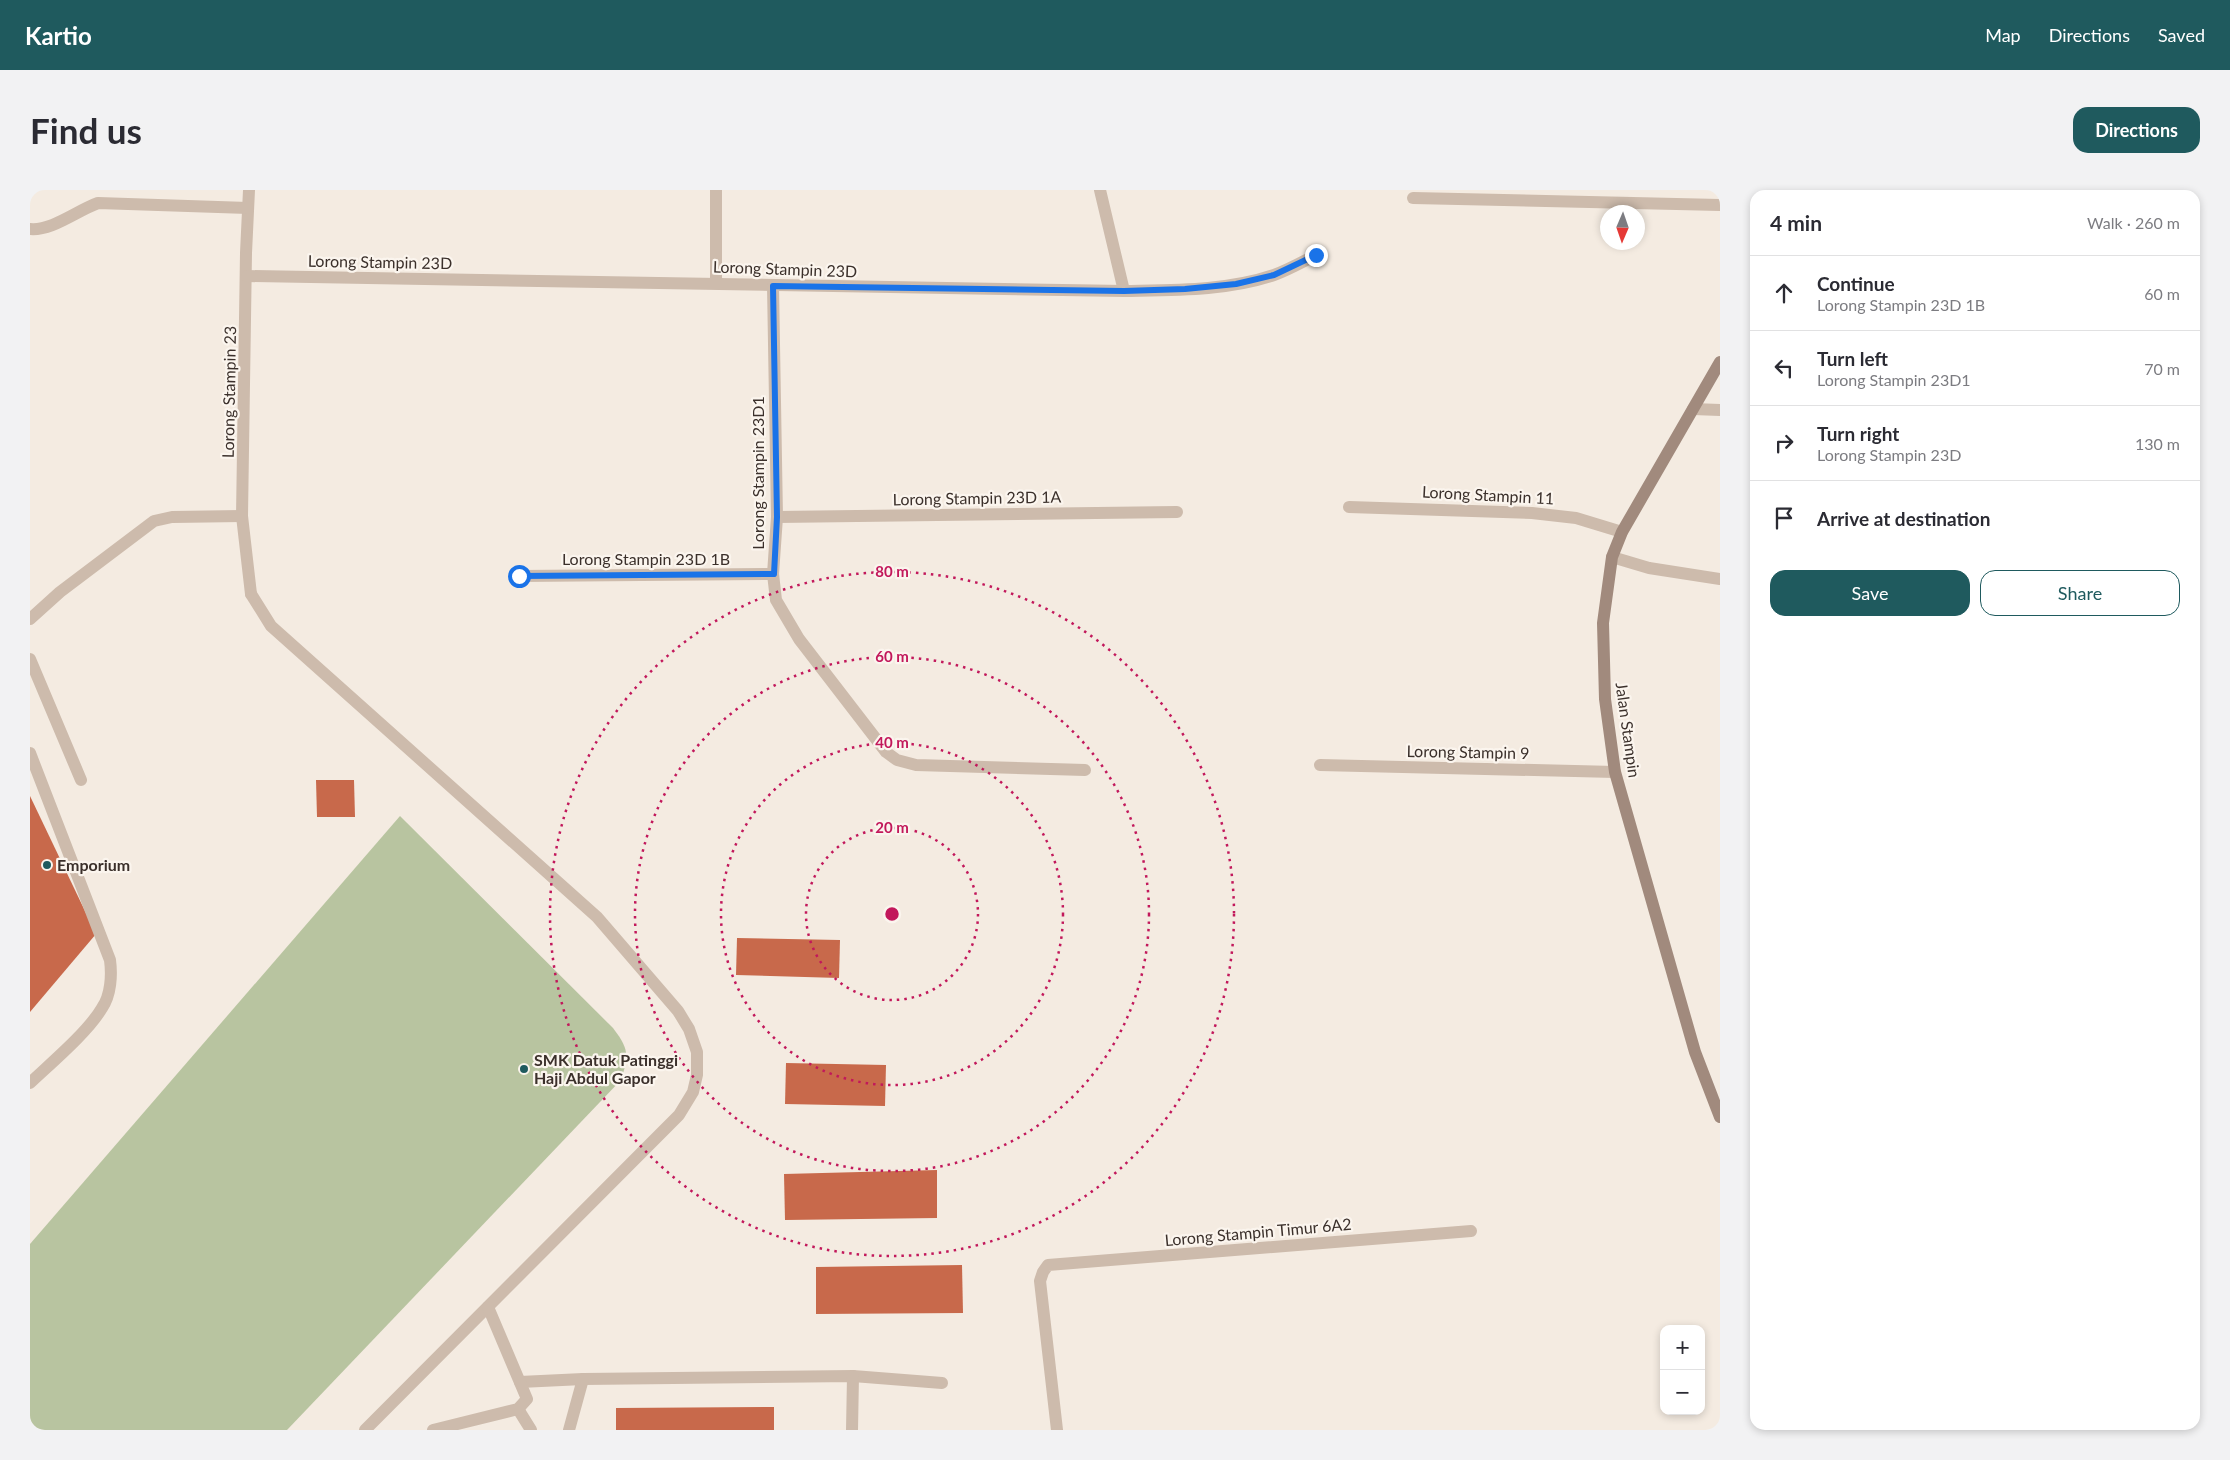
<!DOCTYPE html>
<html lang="en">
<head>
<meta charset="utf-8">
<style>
  :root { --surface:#fff; --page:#f2f2f3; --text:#2b2b33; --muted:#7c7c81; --line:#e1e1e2; --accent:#1f5a5e }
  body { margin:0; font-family:Lato,sans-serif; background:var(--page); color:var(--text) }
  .controls { position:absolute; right:15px; bottom:15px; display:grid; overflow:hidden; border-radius:10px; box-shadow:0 2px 8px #0003 }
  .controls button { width:45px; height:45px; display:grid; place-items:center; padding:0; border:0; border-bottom:1px solid var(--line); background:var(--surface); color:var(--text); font:25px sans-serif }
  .compass { position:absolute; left:1570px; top:15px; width:45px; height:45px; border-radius:50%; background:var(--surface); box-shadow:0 2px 8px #0003; rotate:182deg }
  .stop { position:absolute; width:15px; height:15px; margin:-11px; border:4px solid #1a73e8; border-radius:50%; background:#fff }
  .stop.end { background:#1a73e8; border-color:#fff; box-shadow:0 1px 5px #0008 }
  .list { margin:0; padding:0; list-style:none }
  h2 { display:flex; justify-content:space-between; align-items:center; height:65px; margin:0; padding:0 20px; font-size:21px }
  h2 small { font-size:16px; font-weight:400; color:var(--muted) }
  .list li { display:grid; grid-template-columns:32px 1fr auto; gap:15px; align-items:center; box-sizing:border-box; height:75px; padding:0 20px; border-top:1px solid var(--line) }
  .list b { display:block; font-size:19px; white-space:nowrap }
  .list p { margin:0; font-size:16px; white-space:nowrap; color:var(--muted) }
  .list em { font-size:16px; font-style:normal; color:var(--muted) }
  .actions { display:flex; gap:10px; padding:15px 20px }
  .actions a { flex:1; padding:11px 0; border:1px solid var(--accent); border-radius:15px; text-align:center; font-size:18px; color:var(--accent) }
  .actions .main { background:var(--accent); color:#fff }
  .icon { flex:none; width:28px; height:28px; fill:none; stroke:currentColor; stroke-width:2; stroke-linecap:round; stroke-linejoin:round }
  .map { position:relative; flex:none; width:1690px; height:1240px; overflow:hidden; border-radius:15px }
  header { display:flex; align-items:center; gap:30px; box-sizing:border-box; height:70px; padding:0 25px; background:var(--accent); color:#fff }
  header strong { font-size:24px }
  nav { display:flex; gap:28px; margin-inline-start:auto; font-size:18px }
  .intro { display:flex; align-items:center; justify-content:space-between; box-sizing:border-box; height:120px; padding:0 30px }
  h1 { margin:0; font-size:35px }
  .button { padding:12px 22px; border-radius:15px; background:var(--accent); color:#fff; font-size:18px; font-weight:700 }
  main { display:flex; gap:30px; padding:0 30px }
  aside { flex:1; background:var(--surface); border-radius:15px; box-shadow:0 2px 8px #0003 }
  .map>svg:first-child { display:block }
</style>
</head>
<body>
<header>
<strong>Kartio</strong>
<nav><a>Map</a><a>Directions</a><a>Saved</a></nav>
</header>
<div class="intro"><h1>Find us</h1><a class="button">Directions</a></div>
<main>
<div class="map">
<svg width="1690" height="1240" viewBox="0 0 1690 1240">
  <rect width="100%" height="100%" fill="#f4ebe1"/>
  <path fill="#b8c4a0" d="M370,626L583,838C599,859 599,865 591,890L257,1240H0V1054Z"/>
  <g fill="#c8694b">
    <path d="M286,590H324L325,627H287Z"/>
    <path d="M0,606L66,744L0,822Z"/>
    <path d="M707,748L810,750L809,788L706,785Z"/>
    <path d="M756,873L856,875L855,916L755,914Z"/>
    <path d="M907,980V1028L755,1030L754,984Z"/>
    <path d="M932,1075L933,1123L786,1124V1077Z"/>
    <path d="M744,1217V1240H586V1218Z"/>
  </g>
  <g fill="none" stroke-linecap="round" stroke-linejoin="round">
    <g stroke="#cdbbac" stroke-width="12">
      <path d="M221,404L241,436L567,727L648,821L659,839L667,862V885L663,902L649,925L335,1240"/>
      <path d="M0,563L80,770C82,785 81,805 72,818C58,842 21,873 0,893"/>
      <path d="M490,1192L553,1189L823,1186L912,1193"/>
      <path d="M488,1219L501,1240"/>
      <path d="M403,1240L488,1219L497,1209L458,1117"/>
      <path d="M539,1240L553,1189"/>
      <path d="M822,1240L823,1186"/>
    </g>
    <g stroke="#cdbbac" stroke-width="12">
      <path d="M219,0L216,63L212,326L221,404"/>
      <path d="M686,0V93"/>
      <path d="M1070,0L1094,101"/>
      <path d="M1383,8L1690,15"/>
      <path d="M0,39C22,41 46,21 68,13L218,18"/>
      <path d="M217,86L1094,101C1143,100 1197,101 1244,85C1258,80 1272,72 1286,65"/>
      <path d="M743,96L747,327L743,384L746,410L769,449L856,562L867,570L886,575L1055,580"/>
      <path d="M1663,219L1690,220"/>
      <path d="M1319,317L1502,323L1546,328L1592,342"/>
      <path d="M747,327L1147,322"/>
      <path d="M1582,367L1619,378L1690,389"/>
      <path d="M489,386L743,384"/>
      <path d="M0,429L30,402L124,331L142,327L212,326"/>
      <path d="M0,469L51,590"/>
      <path d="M1290,575L1585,582"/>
      <path d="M1027,1240L1010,1091L1013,1082L1018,1075L1441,1041"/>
    </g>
    <path stroke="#a18a7d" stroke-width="12" d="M1690,172L1592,342L1582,367L1573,433L1575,509L1585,582L1665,862L1690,927"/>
  </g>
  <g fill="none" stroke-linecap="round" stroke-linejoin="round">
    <path stroke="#1a73e8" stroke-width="6" d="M489,386L744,384L747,327L743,96L1094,101L1155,99L1206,94L1244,85L1286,65"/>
  </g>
  <g fill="none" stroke="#c2185b" stroke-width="2.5" stroke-dasharray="2.5 5">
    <circle cx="862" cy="724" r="86"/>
    <circle cx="862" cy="724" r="171"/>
    <circle cx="862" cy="724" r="257"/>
    <circle cx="862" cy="724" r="342"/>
  </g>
  <g fill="#1f5a5e" stroke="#fbf5ee" stroke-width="2">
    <circle cx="17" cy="675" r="5"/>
    <circle cx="494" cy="879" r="5"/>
  </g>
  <g text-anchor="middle" stroke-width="4.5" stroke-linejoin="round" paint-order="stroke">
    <g font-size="16" fill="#3b302b" stroke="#fbf5ee">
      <text transform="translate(350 72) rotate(1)" y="6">Lorong Stampin 23D</text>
      <text transform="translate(755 79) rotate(2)" y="6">Lorong Stampin 23D</text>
      <text transform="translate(199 202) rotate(-89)" y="6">Lorong Stampin 23</text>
      <text transform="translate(728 283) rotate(-90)" y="6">Lorong Stampin 23D1</text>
      <text transform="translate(1458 305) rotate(3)" y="6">Lorong Stampin 11</text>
      <text transform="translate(947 308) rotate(-1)" y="6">Lorong Stampin 23D 1A</text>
      <text x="616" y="375">Lorong Stampin 23D 1B</text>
      <text transform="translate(1598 540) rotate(82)" y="6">Jalan Stampin</text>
      <text transform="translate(1438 562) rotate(1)" y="6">Lorong Stampin 9</text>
      <text transform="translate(1228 1042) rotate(-5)" y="6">Lorong Stampin Timur 6A2</text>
    </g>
    <g font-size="16" font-weight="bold" fill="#3b302b" stroke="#fbf5ee" text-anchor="start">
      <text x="27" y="681">Emporium</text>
      <text x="504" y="876">SMK Datuk Patinggi<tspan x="504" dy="18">Haji Abdul Gapor</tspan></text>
    </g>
  </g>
  <circle cx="862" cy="724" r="8" fill="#c2185b" stroke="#fbf5ee" stroke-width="2.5"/>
  <g font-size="15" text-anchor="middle" font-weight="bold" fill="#c2185b" stroke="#fbf5ee" stroke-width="4.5" stroke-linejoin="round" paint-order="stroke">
    <text x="862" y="387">80 m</text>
    <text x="862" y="472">60 m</text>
    <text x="862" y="558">40 m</text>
    <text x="862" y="643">20 m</text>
  </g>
</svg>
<div class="controls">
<button>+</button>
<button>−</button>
</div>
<svg class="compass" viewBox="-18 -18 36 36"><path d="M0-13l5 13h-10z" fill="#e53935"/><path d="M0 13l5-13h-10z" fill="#7c7c81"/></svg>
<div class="stop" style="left:489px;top:386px"></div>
<div class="stop end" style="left:1286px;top:65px"></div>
</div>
<aside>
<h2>4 min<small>Walk · 260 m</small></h2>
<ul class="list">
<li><svg class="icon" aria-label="ahead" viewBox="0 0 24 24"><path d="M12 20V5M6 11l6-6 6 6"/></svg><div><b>Continue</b><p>Lorong Stampin 23D 1B</p></div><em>60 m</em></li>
<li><svg class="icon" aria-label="left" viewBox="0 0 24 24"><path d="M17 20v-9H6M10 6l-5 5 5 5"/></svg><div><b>Turn left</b><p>Lorong Stampin 23D1</p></div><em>70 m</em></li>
<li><svg class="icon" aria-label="right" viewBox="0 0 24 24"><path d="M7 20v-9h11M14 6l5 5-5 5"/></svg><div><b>Turn right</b><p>Lorong Stampin 23D</p></div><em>130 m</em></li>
<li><svg class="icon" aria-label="arrive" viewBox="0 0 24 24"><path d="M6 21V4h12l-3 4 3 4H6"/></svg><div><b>Arrive at destination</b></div></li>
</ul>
<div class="actions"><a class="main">Save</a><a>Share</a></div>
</aside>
</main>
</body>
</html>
